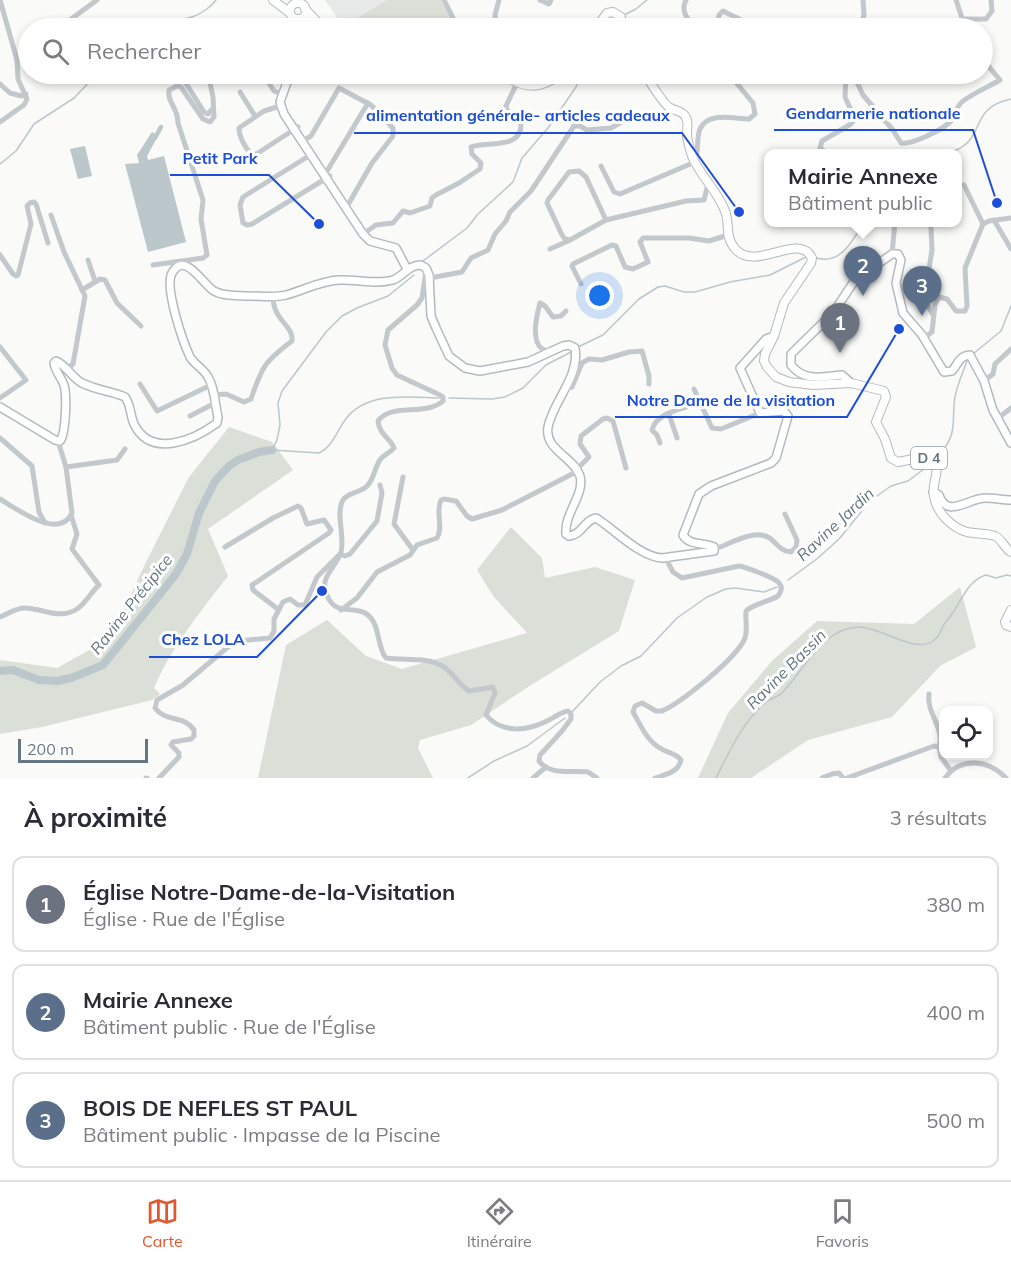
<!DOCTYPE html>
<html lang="fr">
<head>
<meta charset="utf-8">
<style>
  :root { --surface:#fff; --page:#f2f2f3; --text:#2b2b33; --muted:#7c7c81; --line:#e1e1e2; --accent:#e4572e }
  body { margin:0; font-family:Mulish,sans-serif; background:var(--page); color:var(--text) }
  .controls { position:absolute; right:18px; bottom:18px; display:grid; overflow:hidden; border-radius:12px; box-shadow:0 3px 9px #0003 }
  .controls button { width:54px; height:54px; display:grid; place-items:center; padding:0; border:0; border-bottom:2px solid var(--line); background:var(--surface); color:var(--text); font:30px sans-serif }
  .scale { position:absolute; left:18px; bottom:15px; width:130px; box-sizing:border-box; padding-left:6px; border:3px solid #657683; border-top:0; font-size:16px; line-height:21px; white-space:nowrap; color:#657683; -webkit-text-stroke:4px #fff; paint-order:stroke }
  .you { position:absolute; left:600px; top:296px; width:21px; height:21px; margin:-15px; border:4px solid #fff; border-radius:50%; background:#1a73e8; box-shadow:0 0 0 9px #1a73e833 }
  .badge { display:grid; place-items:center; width:39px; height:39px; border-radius:50%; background:var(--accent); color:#fff; font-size:20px; font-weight:700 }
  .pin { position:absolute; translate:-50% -50px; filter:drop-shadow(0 2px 3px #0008) }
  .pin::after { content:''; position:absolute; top:32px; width:21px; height:18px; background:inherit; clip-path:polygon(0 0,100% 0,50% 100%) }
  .popup { position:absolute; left:764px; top:149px; width:198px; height:78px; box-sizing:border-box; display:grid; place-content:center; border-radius:12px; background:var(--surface); filter:drop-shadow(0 2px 4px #0005); font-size:20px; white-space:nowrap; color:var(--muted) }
  .popup b { font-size:22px; color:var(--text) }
  .popup::after { content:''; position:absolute; left:50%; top:100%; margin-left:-12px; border:12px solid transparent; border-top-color:var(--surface) }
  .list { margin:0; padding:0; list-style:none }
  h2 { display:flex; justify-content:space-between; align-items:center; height:78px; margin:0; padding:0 24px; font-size:26px }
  h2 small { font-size:20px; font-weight:400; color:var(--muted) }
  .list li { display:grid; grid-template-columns:39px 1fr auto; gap:18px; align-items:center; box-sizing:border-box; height:96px; margin:0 12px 12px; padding:0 12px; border:2px solid var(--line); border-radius:12px }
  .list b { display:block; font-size:22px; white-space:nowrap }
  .list p { margin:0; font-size:20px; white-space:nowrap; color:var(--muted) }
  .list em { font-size:20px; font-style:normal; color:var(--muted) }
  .icon { flex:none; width:33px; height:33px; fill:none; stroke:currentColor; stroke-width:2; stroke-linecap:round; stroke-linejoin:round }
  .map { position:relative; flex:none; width:1011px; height:778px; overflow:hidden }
  .search { position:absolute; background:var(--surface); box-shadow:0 3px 9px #0003; left:18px; right:18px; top:18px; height:66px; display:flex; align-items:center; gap:15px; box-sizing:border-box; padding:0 21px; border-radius:33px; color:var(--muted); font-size:22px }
  .sheet { height:402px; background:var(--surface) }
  nav { display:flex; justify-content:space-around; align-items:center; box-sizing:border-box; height:84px; border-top:2px solid var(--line); background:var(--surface); font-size:16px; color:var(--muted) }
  nav a { display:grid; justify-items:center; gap:3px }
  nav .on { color:var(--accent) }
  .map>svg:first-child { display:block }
</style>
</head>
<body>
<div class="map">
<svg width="1011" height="778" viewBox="0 0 1011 778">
  <rect width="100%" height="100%" fill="#fafaf8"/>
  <path fill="#e8e9e9" d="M325,0H387L343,26Z"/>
  <g fill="#dadfd7">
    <path d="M387,0H441L454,23L455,28H353L350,22Z"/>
    <path d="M229,427L272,442L293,470L208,529L228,576C201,611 172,646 154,688L160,694L152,700L42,727L0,734V660L57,668L111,638L145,564L189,477Z"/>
    <path d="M511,527L542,558L545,578L595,567L635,580L619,631L531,685L471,725L420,740L418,748L433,778H258L286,645L327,620L366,656L402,669L527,633L494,597L477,570Z"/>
    <path d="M960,587L976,647L940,666L892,717L808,740L751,778H698L728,713L772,661L817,621L914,624Z"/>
  </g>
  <g fill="#bbc7cb">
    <path d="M152,132L158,136L147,156L148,160L164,156L186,242L148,252L125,164L139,163L137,155Z"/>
    <path d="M85,146L92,176L78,179L70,149Z"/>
  </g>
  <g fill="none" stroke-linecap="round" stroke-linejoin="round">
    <g stroke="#bbc7cb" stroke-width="1.5">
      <path d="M626,14L636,9L647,0"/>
      <path d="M155,28C165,15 179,22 192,17C201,14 211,7 216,0"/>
      <path d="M611,28L613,21"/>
      <path d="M935,154C941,153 947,153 954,151C987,138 968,108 1011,99"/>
      <path d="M0,164L16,151L34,124L74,98L97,74"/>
      <path d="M817,258C841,265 853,240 864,222"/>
      <path d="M423,261L467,228L478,214L513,182L522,158L548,128L576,87L582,74"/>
      <path d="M414,275L388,296L357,308L342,316L326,332L282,391L278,403L280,425L277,440L272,450L319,453C333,446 337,431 345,420C366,391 408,397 439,398"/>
      <path d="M578,347L603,335L639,299L658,287L665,286L684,292H695L730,282L770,275L806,257"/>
      <path d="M973,354L1001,331L1011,306"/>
      <path d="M449,398L492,399L505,397L523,388L546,365L571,352"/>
      <path d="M939,455C959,433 951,421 955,397C957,385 963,372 967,361"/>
      <path d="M788,580L818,558L839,539L870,501L891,486L908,481L928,466"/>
      <path d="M572,712L600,682L621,666L641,656L677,618L707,597L726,589L735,588L764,592L777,587"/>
      <path d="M468,778L494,761L527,746L565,718"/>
      <path d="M716,778C729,752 743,721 766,702C771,698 778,697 782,693C804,670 823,627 859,627C881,627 914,654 933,641C939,637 941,632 943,626C946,621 951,616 954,611C963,597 969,580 986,575L996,578L1007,575L1011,576"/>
    </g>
    <path stroke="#bbc7cb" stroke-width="4.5" d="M155,138L161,127"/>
    <path stroke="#bbc7cb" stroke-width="8" d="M0,671L13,670L39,680L57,681L71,678L103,665L176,574L187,554L199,513L215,481L229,466L238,460L259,452L272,450"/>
    <defs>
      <g id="secondary">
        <path d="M294,28L297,19"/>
        <path d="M290,74L280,102L284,114L363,234L370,241L396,248L407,269"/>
        <path d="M851,383L842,375C823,377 804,382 791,365V354L833,313L855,280L892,254H898L901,260L896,283L903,313L922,335L944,372L952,371C958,364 959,356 970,355L984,381L993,410L1011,443"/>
        <path d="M0,407L55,440L60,441C66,433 67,395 64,385C61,377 55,371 54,363L56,361C66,365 72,378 82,383C96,390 111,391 125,397C131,405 130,415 134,424C151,459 194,440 217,423L218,417C215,405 215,388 208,377C204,369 195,365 190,357C183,342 164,287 172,273C185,250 203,285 214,291C224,297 238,295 250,296C262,296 274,298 286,295C304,290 320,281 339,280C357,279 375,285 393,280C404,276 408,265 421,265L426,268L429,275L431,316L436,328L449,356L465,368L480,371L528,362L563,346L569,345L575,348C580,377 553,401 548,427C544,450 574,457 580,476C585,495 564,513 566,534L569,536C582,535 584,520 596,518C614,529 640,557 662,558L714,551V547C704,542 689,546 683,535L699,494L711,486L771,463L776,458L788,416L784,411L760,413L740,368L766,339L774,336"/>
        <path d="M933,492L939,495C947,520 970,497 986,498C995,498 1002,500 1011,500"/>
      </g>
      <g id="primary">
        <path d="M273,0L290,13"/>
        <circle cx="298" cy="11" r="8"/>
        <path d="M305,9L323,28"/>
        <path d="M596,28L607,13L613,12L621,17L619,28"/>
        <path d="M505,74C521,89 543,90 559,74"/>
        <path d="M645,74C650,82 662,102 669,107C676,112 684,110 687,120C688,124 687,129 687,134C687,141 690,149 692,156C700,176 718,191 725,211C730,223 725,235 733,246C753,276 798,230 812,258L811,263L784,303L774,336L765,354L764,361L767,367L776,377L789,382L813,385L851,383L884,391L886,397L876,422L885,439L891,458L898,462L924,457L934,459C941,473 931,482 934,496C936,512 952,528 967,532C976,534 987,533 995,536C1002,539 1004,548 1011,552"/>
        <path d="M1011,610L1005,622L1006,625L1011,627"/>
      </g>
    </defs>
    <use href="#secondary" stroke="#b3babf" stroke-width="10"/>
    <use href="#primary" stroke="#b5babe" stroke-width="10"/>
    <g stroke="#c3c8cc" stroke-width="5">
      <path d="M0,0L17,60L18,79L27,99L24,105L0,122"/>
      <path d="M444,0L458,28"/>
      <path d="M540,0L549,4L551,0"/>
      <path d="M686,0C680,11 688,19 694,28"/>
      <path d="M956,0L962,18L973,28"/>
      <path d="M965,19H986L992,11L991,0"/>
      <path d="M59,28L97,0"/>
      <path d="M224,28L233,21L239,23L243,28"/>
      <path d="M496,28L495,15L499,0"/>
      <path d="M717,28L719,15L723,11L757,28"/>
      <path d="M860,28L864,15L863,0"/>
      <path d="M17,60L28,52"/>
      <path d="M180,74L204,112L208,114L213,108"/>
      <path d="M263,74L274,91L282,94"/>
      <path d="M853,74L863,95L893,130L901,143C912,145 944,129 951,121C955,115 957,105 963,101C974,93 988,87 1000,80C991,68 979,61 986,45L982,37"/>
      <path d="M0,84L10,93L22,96L26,94"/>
      <path d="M240,92L255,116"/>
      <path d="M280,106L264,111L239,128C239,137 246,150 253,155L258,153L298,127"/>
      <path d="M306,139L311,136L339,88L371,105L393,128V136L372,163L349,203L344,207"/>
      <path d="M312,154L243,197L240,205L243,223L247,225L252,224L330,176"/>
      <path d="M829,154L820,148L822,141L851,124L855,119L845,97L846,74"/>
      <path d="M692,156L697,153C698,146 697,136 700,129C708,111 735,119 749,119L755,114L753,103L729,74"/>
      <path d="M601,166L614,192L620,194L695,162"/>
      <path d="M327,171L368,103"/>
      <path d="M964,185L983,224"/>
      <path d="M51,215L64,252L85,296L73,364L66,370"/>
      <path d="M606,220L586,177L579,171L569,172L548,200L547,203L562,235L565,239L570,240L606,220L686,201L704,200L708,184"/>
      <path d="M994,220L1011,249"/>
      <path d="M931,228L932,250L925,294V301L933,315"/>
      <path d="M363,234L376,225L393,223L403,211L410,213L430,206L432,198L436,195L459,183L480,169L481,163L472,154L471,147C486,141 522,150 521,124L507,110L506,106L517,83"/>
      <path d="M550,249L568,241"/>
      <path d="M892,254L895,222"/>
      <path d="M0,255L13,274L16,276L18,275L31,224L27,206L30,203L34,202L36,204L48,243"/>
      <path d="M88,260L95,281"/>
      <path d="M153,265L203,258L207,255L201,219L203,200L178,123C178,107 167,103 169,90L177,86L181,87L203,119L210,122L214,117L213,97L208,74"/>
      <path d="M426,271L422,298L417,305L388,330L385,345L392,368L397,375L440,395L443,397V401C425,417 392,402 378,421C379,434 390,438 394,448C390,453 383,455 380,460C375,467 374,478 368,485C362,493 346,492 342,502C336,515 345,537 341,552C337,565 322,576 325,589C332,618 351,605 365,613C381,622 376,646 386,658C405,661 427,656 444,667C454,674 459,685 469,691L493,687L495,693L486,715C502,734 527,731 547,721C554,718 560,712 568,711L571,714V719L562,731L540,755L539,761C550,776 572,770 588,772L597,778"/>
      <path d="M430,278L462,272L471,258L488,250L495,234L506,221L510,212L531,191L574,126H580L587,130L611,128L625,120"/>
      <path d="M581,284L572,266L573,264L612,245L616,246L625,267L633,269L648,262L640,242L643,238H689L709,241L728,235"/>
      <path d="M82,290L100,279L105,280L117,303L141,326"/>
      <path d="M924,338L932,332L935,305L939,297L947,299L956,311H965L967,306L965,268L983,224L989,221L1011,218"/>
      <path d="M0,347L26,380L0,398"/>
      <path d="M550,352C547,350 543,350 541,348C531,339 537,314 540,303L545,306L553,317L561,316L566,311"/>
      <path d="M984,381L993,374L995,364L1011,349"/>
      <path d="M140,384L157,411L211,385"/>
      <path d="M566,388L572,387L582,363L589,359L602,360L629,352L642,351L649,376V384"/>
      <path d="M694,389L712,428L721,429L760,413"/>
      <path d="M213,395L226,394L244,402L251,399C262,367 264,362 292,341C294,326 273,320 273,297"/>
      <path d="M669,414L677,438"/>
      <path d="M190,416L215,403"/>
      <path d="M997,419L1011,408"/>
      <path d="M0,438L32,466L39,512L45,523"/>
      <path d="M660,443L657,435L652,430C656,412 685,408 700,403"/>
      <path d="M66,467L117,460L125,449"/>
      <path d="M574,467L580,466L589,457L580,444L581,436L603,419L607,418L613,421L626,468"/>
      <path d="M403,477L394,524L413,550"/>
      <path d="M0,499C17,509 59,541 72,513L66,467L58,441"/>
      <path d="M225,547L273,518L298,506L301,508L307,524L324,520L331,530L329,533L252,585L253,590L279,610"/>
      <path d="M715,549C730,544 756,527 771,539C778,545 781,551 791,552L796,547L797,540L785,514"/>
      <path d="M340,554L345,556L350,554L377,521L382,493L380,485"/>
      <path d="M341,610L357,598L377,572L410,555L417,545L437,538C444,527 435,513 441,500L444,499L456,501L467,516L472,519L502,510L578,471"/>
      <path d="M0,617C8,614 17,607 26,608C44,609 60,620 77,609C86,603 91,592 99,585L72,549L77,534L71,515"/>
      <path d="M929,694C926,713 945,728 939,747"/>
      <path d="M146,778H147"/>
      <path d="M159,778L179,757V753L171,745L173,742L191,739L194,736V730C184,715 165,722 155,708L157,700L183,685L228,647L238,641L270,638L274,631V619L283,602L290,599L298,605H305L317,577L339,555"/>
      <path d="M533,778L546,767"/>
      <path d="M655,778C666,774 678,773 681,760C676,753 667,753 660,748C647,741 640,724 633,712L635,706L642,703L656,711H662C682,702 737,658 745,638C748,629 745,620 746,611C753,604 768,602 778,596C781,592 783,587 779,583C776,578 745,567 739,566L682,578L673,572L665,557"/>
      <path d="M822,778L832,774L839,773L843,778"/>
      <path d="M847,778L934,746L939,747L941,757L951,771"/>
      <path d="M945,778C961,756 989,760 1006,778"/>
    </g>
    <use href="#secondary" stroke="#fff" stroke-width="7"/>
    <use href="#primary" stroke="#fff" stroke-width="8"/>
  </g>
  <g text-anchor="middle" stroke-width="6" stroke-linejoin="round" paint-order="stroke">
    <rect fill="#fff" stroke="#939fa8" stroke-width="1.5" x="911" y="447" width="36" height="22" rx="4.5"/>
    <g font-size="14" font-weight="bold" fill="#657683">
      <text x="929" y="463">D 4</text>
    </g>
    <g font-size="16" font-style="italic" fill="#60757c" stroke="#fff">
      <text transform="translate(835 524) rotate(-43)" y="6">Ravine Jardin</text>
      <text transform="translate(131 604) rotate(-52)" y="6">Ravine Précipice</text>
      <text transform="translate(786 669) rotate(-45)" y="6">Ravine Bassin</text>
    </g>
  </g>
  <path fill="none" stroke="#1d4ed8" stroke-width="2" d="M997 203L973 130H774M739 212L682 133H354M319 224L269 175H170M899 329L847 417H615M322 591L257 657H149"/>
  <g fill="#1d4ed8" stroke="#fff" stroke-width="2">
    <circle cx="997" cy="203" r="6"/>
    <circle cx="739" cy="212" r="6"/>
    <circle cx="319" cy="224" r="6"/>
    <circle cx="899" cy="329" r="6"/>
    <circle cx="322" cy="591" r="6"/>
  </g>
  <g font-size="16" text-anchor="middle" font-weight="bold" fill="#1d4ed8" stroke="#fff" stroke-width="6" stroke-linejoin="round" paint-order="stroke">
    <text x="873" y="119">Gendarmerie nationale</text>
    <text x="518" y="121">alimentation générale- articles cadeaux</text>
    <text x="220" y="164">Petit Park</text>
    <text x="731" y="406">Notre Dame de la visitation</text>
    <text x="203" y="645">Chez LOLA</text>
  </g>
</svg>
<div class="controls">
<button><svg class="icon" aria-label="locate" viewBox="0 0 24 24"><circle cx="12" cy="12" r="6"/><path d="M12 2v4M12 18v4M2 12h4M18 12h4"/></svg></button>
</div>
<div class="scale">200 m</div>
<div class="you"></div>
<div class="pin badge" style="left:840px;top:353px;background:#6b7280">1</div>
<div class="pin badge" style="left:863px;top:296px;background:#5c6f8a">2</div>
<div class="popup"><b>Mairie Annexe</b>Bâtiment public</div>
<div class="pin badge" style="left:922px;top:316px;background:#5c6f8a">3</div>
<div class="search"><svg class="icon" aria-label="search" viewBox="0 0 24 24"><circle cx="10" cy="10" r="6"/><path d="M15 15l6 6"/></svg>Rechercher</div>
</div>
<section class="sheet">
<h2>À proximité<small>3 résultats</small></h2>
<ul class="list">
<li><span class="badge" style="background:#6b7280">1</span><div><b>Église Notre-Dame-de-la-Visitation</b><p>Église · Rue de l'Église</p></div><em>380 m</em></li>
<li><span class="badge" style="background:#5c6f8a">2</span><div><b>Mairie Annexe</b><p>Bâtiment public · Rue de l'Église</p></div><em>400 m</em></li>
<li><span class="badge" style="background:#5c6f8a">3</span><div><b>BOIS DE NEFLES ST PAUL</b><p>Bâtiment public · Impasse de la Piscine</p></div><em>500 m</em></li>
</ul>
</section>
<nav>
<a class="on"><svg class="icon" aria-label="map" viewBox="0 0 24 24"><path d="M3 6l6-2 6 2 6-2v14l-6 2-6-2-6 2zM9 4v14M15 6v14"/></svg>Carte</a>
<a><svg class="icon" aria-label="directions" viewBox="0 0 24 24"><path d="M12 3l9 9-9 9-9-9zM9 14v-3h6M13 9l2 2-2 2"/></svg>Itinéraire</a>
<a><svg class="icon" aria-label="saved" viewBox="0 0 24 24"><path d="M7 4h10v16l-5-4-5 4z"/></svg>Favoris</a>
</nav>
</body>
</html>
